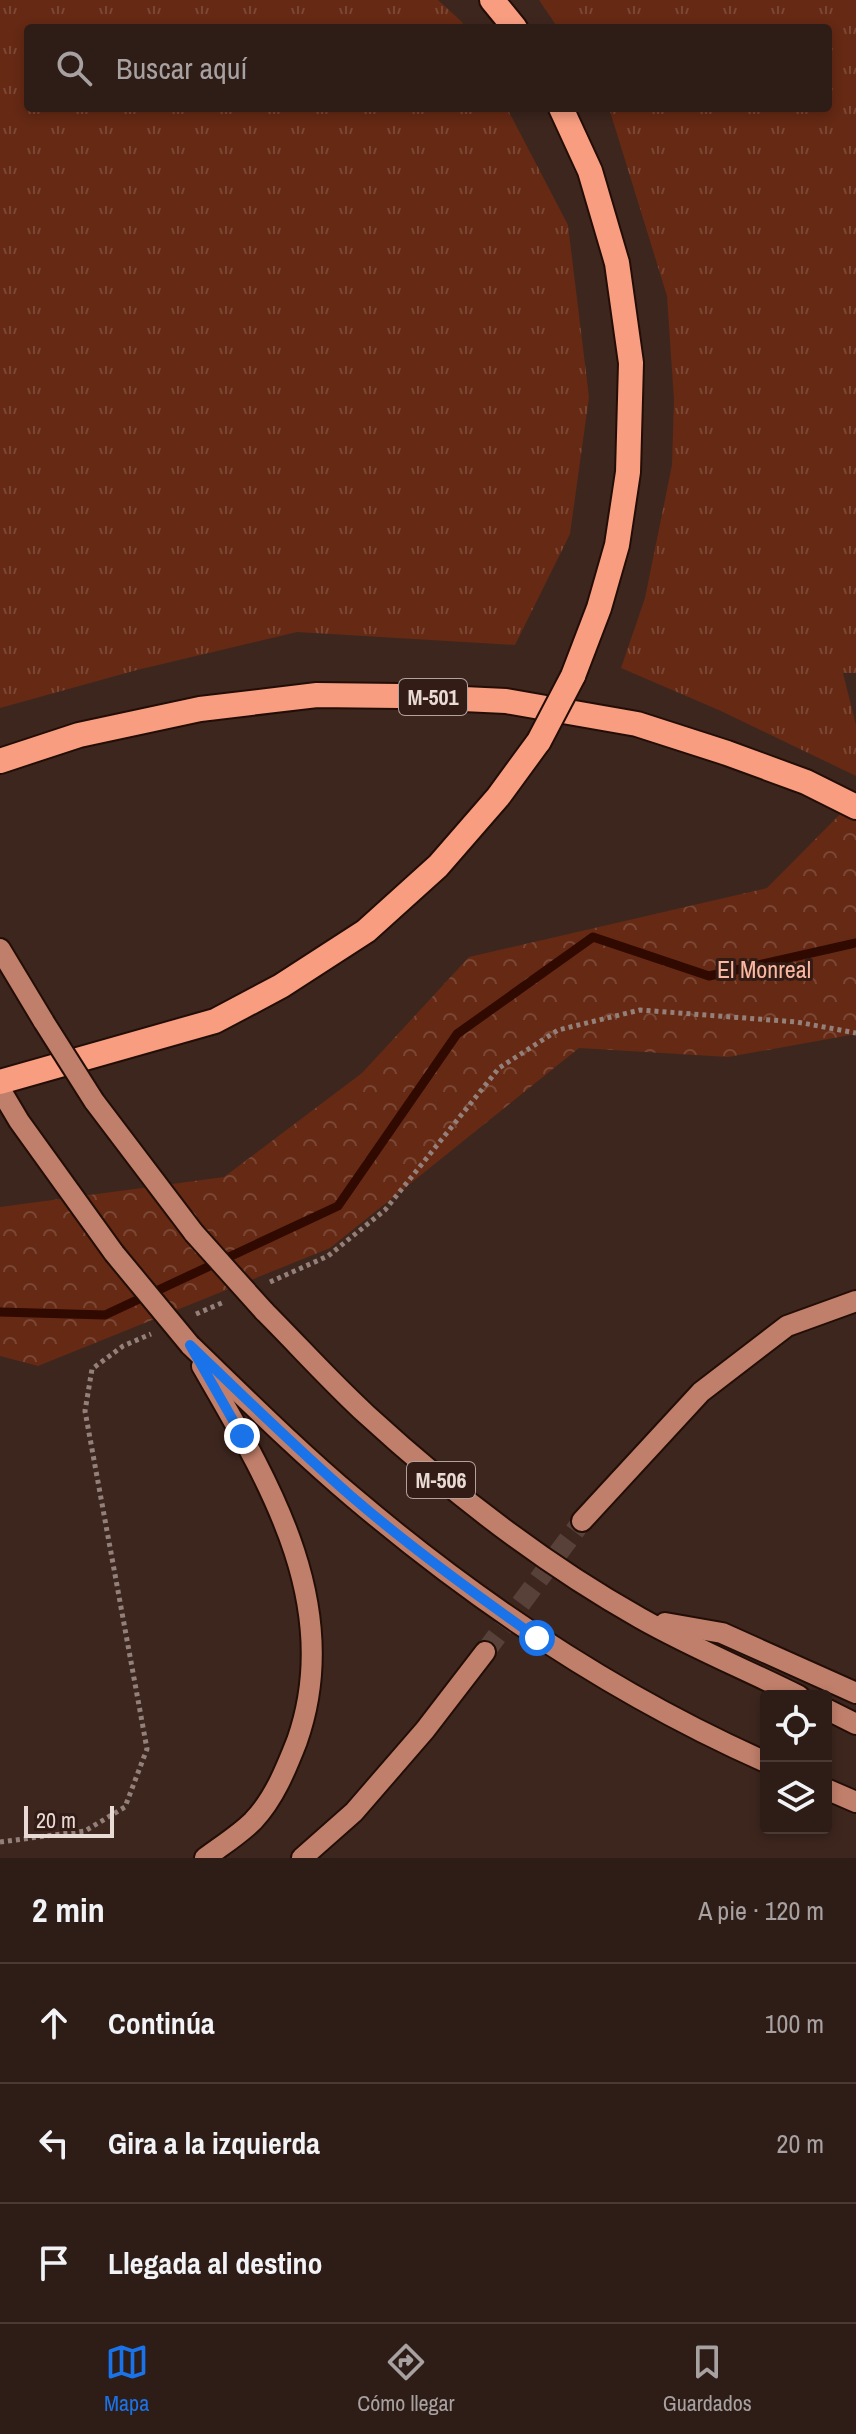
<!DOCTYPE html>
<html lang="es">
<head>
<meta charset="utf-8">
<style>
  :root { --surface:#2e1c16; --page:#3a2923; --text:#f1f3f6; --muted:#a7a1a1; --line:#493a35; --accent:#1a73e8 }
  body { margin:0; font-family:"Archivo Narrow",sans-serif; background:var(--page); color:var(--text) }
  .controls { position:absolute; right:24px; bottom:24px; display:grid; overflow:hidden; border-radius:8px; box-shadow:0 4px 12px #0003 }
  .controls button { width:72px; height:72px; display:grid; place-items:center; padding:0; border:0; border-bottom:2px solid var(--line); background:var(--surface); color:var(--text); font:40px sans-serif }
  .scale { position:absolute; left:24px; bottom:20px; width:90px; box-sizing:border-box; padding-left:8px; border:4px solid #eadad5; border-top:0; font-size:22px; line-height:28px; white-space:nowrap; color:#eadad5; -webkit-text-stroke:6px #321c15; paint-order:stroke }
  .stop { position:absolute; width:24px; height:24px; margin:-18px; border:6px solid #1a73e8; border-radius:50%; background:#fff }
  .stop.end { background:#1a73e8; border-color:#fff; box-shadow:0 2px 8px #0008 }
  .list { margin:0; padding:0; list-style:none }
  h2 { display:flex; justify-content:space-between; align-items:center; height:104px; margin:0; padding:0 32px; font-size:34px }
  h2 small { font-size:26px; font-weight:400; color:var(--muted) }
  .list li { display:grid; grid-template-columns:52px 1fr auto; gap:24px; align-items:center; box-sizing:border-box; height:120px; padding:0 32px; border-top:2px solid var(--line) }
  .list b { display:block; font-size:30px; white-space:nowrap }
  .list em { font-size:26px; font-style:normal; color:var(--muted) }
  .icon { flex:none; width:44px; height:44px; fill:none; stroke:currentColor; stroke-width:2; stroke-linecap:round; stroke-linejoin:round }
  .map { position:relative; flex:none; width:856px; height:1858px; overflow:hidden }
  .search { position:absolute; background:var(--surface); box-shadow:0 4px 12px #0003; left:24px; right:24px; top:24px; height:88px; display:flex; align-items:center; gap:20px; box-sizing:border-box; padding:0 28px; border-radius:8px; color:var(--muted); font-size:30px }
  .sheet { height:464px; background:var(--surface) }
  nav { display:flex; justify-content:space-around; align-items:center; box-sizing:border-box; height:112px; border-top:2px solid var(--line); background:var(--surface); font-size:22px; color:var(--muted) }
  nav a { display:grid; justify-items:center; gap:4px }
  nav .on { color:var(--accent) }
  .map>svg:first-child { display:block }
</style>
</head>
<body>
<div class="map">
<svg width="856" height="1858" viewBox="0 0 856 1858">
  <defs>
    <pattern id="grass-tufts" width="24" height="20" patternUnits="userSpaceOnUse" patternTransform="scale(2)"><rect width="24" height="20" fill="#652914"/><path d="M3 7l-1-3M5 7V3M7 7l1-3M15 17l-1-3M17 17v-4M19 17l1-3" fill="none" stroke="#7b4735"/></pattern>
    <pattern id="forest-crowns" width="20" height="18" patternUnits="userSpaceOnUse" patternTransform="scale(2)"><rect width="20" height="18" fill="#652914"/><path d="M2 6a3 3 0 1 1 6 0M12 15a3 3 0 1 1 6 0" fill="none" stroke="#7b4735"/></pattern>
  </defs>
  <rect width="100%" height="100%" fill="#3d261e"/>
  <g fill="url(#grass-tufts)">
    <path d="M0,0H438L462,22L465,28H28V108H507L568,225L589,397L570,534L515,645L297,632L137,670L0,708Z"/>
    <path d="M539,0H856V673H843L856,725V776L721,711L621,668L645,598L672,465L674,400L667,296L609,108H828V28H558Z"/>
  </g>
  <path fill="url(#forest-crowns)" d="M856,798V1034L728,1057L579,1048L330,1248L38,1366L0,1356V1207L224,1177L362,1073L469,957L767,888Z"/>
  <g fill="none" stroke-linecap="round" stroke-linejoin="round">
    <path stroke="#300900" stroke-width="9" d="M0,1312L105,1315L338,1206L457,1034L593,937L709,976L856,943"/>
    <path stroke="#574139" stroke-width="20" stroke-dasharray="20 10" stroke-linecap="butt" d="M485,1652L582,1521"/>
    <defs>
      <g id="primary">
        <path d="M0,949L44,1022"/>
        <path d="M0,1089L19,1121L114,1253"/>
        <path d="M94,1101L194,1233"/>
        <path d="M264,1311C298,1345 331,1382 367,1415C450,1491 542,1563 640,1618C691,1647 747,1670 799,1696"/>
        <path d="M190,1345C244,1397 297,1450 354,1498C478,1603 617,1696 766,1762"/>
        <path d="M202,1366C268,1480 345,1605 297,1741C286,1769 274,1799 253,1821C239,1835 221,1846 205,1858"/>
        <path d="M582,1521L701,1392L787,1326L856,1301"/>
        <path d="M665,1623L722,1633L856,1693"/>
        <path d="M826,1709L856,1724"/>
        <path d="M826,1789L856,1802"/>
        <path d="M302,1858L354,1812L425,1730L485,1652"/>
      </g>
      <g id="motorway">
        <path d="M492,0L515,28"/>
        <path d="M561,108L590,171L617,263L631,363L628,472L617,545L599,608L573,676"/>
        <path d="M0,761L79,735L200,709L317,695L399,696L506,701L637,724L727,753L806,782L856,807"/>
        <path d="M0,1082L215,1021L281,986L366,931L438,866L498,797L539,741"/>
      </g>
    </defs>
    <use href="#primary" stroke="#230e07" stroke-width="24"/>
    <use href="#motorway" stroke="#230e07" stroke-width="28"/>
    <g stroke="#94807a" stroke-width="5" stroke-dasharray="4 4" stroke-linecap="butt">
      <path d="M270,1282L328,1256L385,1210L499,1068L558,1030L640,1010L797,1022L856,1033"/>
      <path d="M196,1314L224,1302"/>
      <path d="M0,1842L85,1831L125,1807L147,1749L85,1411L92,1369L123,1346L151,1334"/>
    </g>
    <use href="#primary" stroke="#c07f6a" stroke-width="20"/>
    <use href="#motorway" stroke="#f89d80" stroke-width="24"/>
    <defs>
      <g id="primary-bridge">
        <path d="M44,1022L94,1101"/>
        <path d="M194,1233L264,1311"/>
        <path d="M114,1253L190,1345"/>
      </g>
      <path id="motorway-bridge" d="M539,741L573,676"/>
    </defs>
    <use href="#primary-bridge" stroke="#230e07" stroke-width="24" stroke-linecap="butt"/>
    <use href="#motorway-bridge" stroke="#230e07" stroke-width="28" stroke-linecap="butt"/>
    <use href="#primary-bridge" stroke="#c07f6a" stroke-width="20"/>
    <use href="#motorway-bridge" stroke="#f89d80" stroke-width="24"/>
  </g>
  <g fill="none" stroke-linecap="round" stroke-linejoin="round">
    <path stroke="#1a73e8" stroke-width="10" d="M242,1436L190,1345C243,1396 296,1448 351,1496C410,1547 474,1593 537,1638"/>
  </g>
  <g text-anchor="middle" stroke-width="6" stroke-linejoin="round" paint-order="stroke">
    <g fill="#321c15" stroke="#b3a19b" stroke-width="2">
      <rect x="399" y="679" width="68" height="36" rx="6"/>
      <rect x="407" y="1462" width="68" height="36" rx="6"/>
    </g>
    <g font-size="22" font-weight="bold" fill="#eadad5">
      <text x="433" y="705">M-501</text>
      <text x="441" y="1488">M-506</text>
    </g>
    <g font-size="24" fill="#fbb7a1" stroke="#321c15">
      <text x="764" y="978">El Monreal</text>
    </g>
  </g>
</svg>
<div class="controls">
<button><svg class="icon" aria-label="locate" viewBox="0 0 24 24"><circle cx="12" cy="12" r="6"/><path d="M12 2v4M12 18v4M2 12h4M18 12h4"/></svg></button>
<button><svg class="icon" aria-label="layers" viewBox="0 0 24 24"><path d="M12 4l9 5-9 5-9-5zM3 14l9 5 9-5"/></svg></button>
</div>
<div class="scale">20 m</div>
<div class="stop" style="left:537px;top:1638px"></div>
<div class="stop end" style="left:242px;top:1436px"></div>
<div class="search"><svg class="icon" aria-label="search" viewBox="0 0 24 24"><circle cx="10" cy="10" r="6"/><path d="M15 15l6 6"/></svg>Buscar aquí</div>
</div>
<section class="sheet">
<h2>2 min<small>A pie · 120 m</small></h2>
<ul class="list">
<li><svg class="icon" aria-label="ahead" viewBox="0 0 24 24"><path d="M12 20V5M6 11l6-6 6 6"/></svg><div><b>Continúa</b></div><em>100 m</em></li>
<li><svg class="icon" aria-label="left" viewBox="0 0 24 24"><path d="M17 20v-9H6M10 6l-5 5 5 5"/></svg><div><b>Gira a la izquierda</b></div><em>20 m</em></li>
<li><svg class="icon" aria-label="arrive" viewBox="0 0 24 24"><path d="M6 21V4h12l-3 4 3 4H6"/></svg><div><b>Llegada al destino</b></div></li>
</ul>
</section>
<nav>
<a class="on"><svg class="icon" aria-label="map" viewBox="0 0 24 24"><path d="M3 6l6-2 6 2 6-2v14l-6 2-6-2-6 2zM9 4v14M15 6v14"/></svg>Mapa</a>
<a><svg class="icon" aria-label="directions" viewBox="0 0 24 24"><path d="M12 3l9 9-9 9-9-9zM9 14v-3h6M13 9l2 2-2 2"/></svg>Cómo llegar</a>
<a><svg class="icon" aria-label="saved" viewBox="0 0 24 24"><path d="M7 4h10v16l-5-4-5 4z"/></svg>Guardados</a>
</nav>
</body>
</html>
